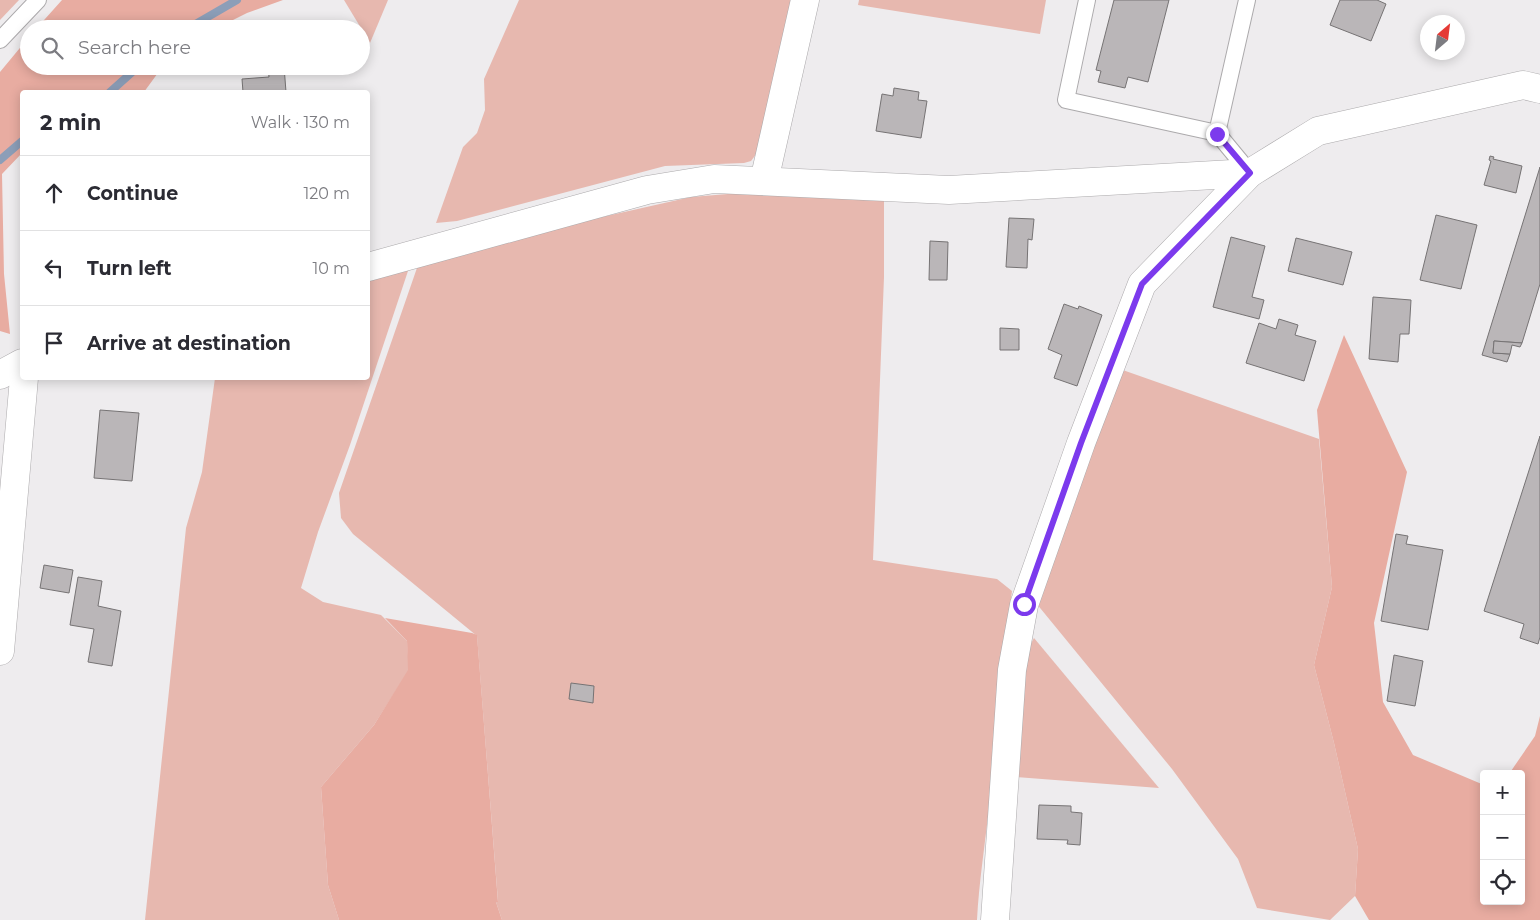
<!DOCTYPE html>
<html lang="en">
<head>
<meta charset="utf-8">
<style>
  :root { --surface:#fff; --page:#f2f2f3; --text:#2b2b33; --muted:#7c7c81; --line:#e1e1e2 }
  body { margin:0; font-family:Montserrat,sans-serif; background:var(--page); color:var(--text) }
  .controls { position:absolute; right:15px; bottom:15px; display:grid; overflow:hidden; border-radius:5px; box-shadow:0 2px 12px #0003 }
  .controls button { width:45px; height:45px; display:grid; place-items:center; padding:0; border:0; border-bottom:1px solid var(--line); background:var(--surface); color:var(--text); font:25px sans-serif }
  .compass { position:absolute; left:1420px; top:15px; width:45px; height:45px; border-radius:50%; background:var(--surface); box-shadow:0 2px 12px #0003; rotate:28deg }
  .stop { position:absolute; width:15px; height:15px; margin:-11px; border:4px solid #7c3aed; border-radius:50%; background:#fff }
  .stop.end { background:#7c3aed; border-color:#fff; box-shadow:0 1px 5px #0008 }
  .list { margin:0; padding:0; list-style:none }
  h2 { display:flex; justify-content:space-between; align-items:center; height:65px; margin:0; padding:0 20px; font-size:21px }
  h2 small { font-size:16px; font-weight:400; color:var(--muted) }
  .list li { display:grid; grid-template-columns:32px 1fr auto; gap:15px; align-items:center; box-sizing:border-box; height:75px; padding:0 20px; border-top:1px solid var(--line) }
  .list b { display:block; font-size:19px; white-space:nowrap }
  .list em { font-size:16px; font-style:normal; color:var(--muted) }
  .icon { flex:none; width:28px; height:28px; fill:none; stroke:currentColor; stroke-width:2; stroke-linecap:round; stroke-linejoin:round }
  .map { position:relative; flex:none; width:1540px; height:920px; overflow:hidden }
  .search { position:absolute; background:var(--surface); box-shadow:0 2px 12px #0003; left:20px; top:20px; width:350px; height:55px; display:flex; align-items:center; gap:12px; box-sizing:border-box; padding:0 18px; border-radius:28px; color:var(--muted); font-size:19px }
  .panel { position:absolute; background:var(--surface); box-shadow:0 2px 12px #0003; left:20px; top:90px; width:350px; height:290px; border-radius:5px }
  .map>svg:first-child { display:block }
</style>
</head>
<body>
<div class="map">
<svg width="1540" height="920" viewBox="0 0 1540 920">
  <rect width="100%" height="100%" fill="#eeecee"/>
  <g fill="#e7b8af">
    <path d="M0,0H19L0,20Z"/>
    <path d="M344,0H388L370,43Z"/>
    <path d="M519,0H795L757,153L751,161L744,163L665,166L457,221L436,223L463,147L477,133L485,110L484,79Z"/>
    <path d="M859,0H1046L1040,34L858,5Z"/>
    <path d="M740,193H795L884,201V277L873,560L997,579L1012,591C1003,663 996,735 989,807C985,845 979,882 977,920H502L496,902L498,901L477,636L353,534L341,518L339,493L418,265L513,237L691,197Z"/>
    <path d="M409,268L350,445L318,532L301,588L323,602L381,615L407,641L409,670L374,725L321,787L328,885L339,920H145L186,528L202,472L215,378H368V277Z"/>
    <path d="M1117,368L1319,439L1332,587L1314,665L1334,743L1358,849L1355,896L1330,920L1257,908L1238,859L1172,769L1036,603Z"/>
    <path d="M1034,638L1159,788L1016,777L1027,651Z"/>
  </g>
  <g fill="#e8aca1">
    <path d="M62,0H283L247,13L215,29H36Z"/>
    <path d="M29,37V66H163L144,92H22V153L2,174L4,274L10,334L0,331V72Z"/>
    <path d="M1344,335L1407,472L1374,623L1383,702L1413,755L1484,785V901H1521V774H1509L1535,736L1540,716V920H1369L1355,896L1358,849L1334,743L1314,665L1332,587L1317,410Z"/>
    <path d="M385,618L472,633L477,635L498,902H496L502,920H339L328,885L321,787L374,725L408,670L407,641Z"/>
  </g>
  <g fill="none" stroke-linecap="round" stroke-linejoin="round">
    <g stroke="#8c9eb8" stroke-width="8">
      <path d="M187,29L237,0"/>
      <path d="M110,92L139,66"/>
      <path d="M0,160L22,141"/>
    </g>
  </g>
  <g fill="#bab6b8" stroke="#767374">
    <path d="M1114,0H1169L1148,82L1128,77L1125,88L1098,82L1101,71L1096,70Z"/>
    <path d="M1340,0H1377L1386,4L1371,41L1330,25Z"/>
    <path d="M284,66L286,92H243L242,79L269,77L268,67Z"/>
    <path d="M894,88L919,92L918,100L927,101L921,138L876,131L882,94L893,96Z"/>
    <path d="M1490,156L1494,157L1493,159L1522,166L1516,193L1484,185L1491,161L1489,160Z"/>
    <path d="M1540,167V284L1522,343L1494,341L1493,353L1510,354L1507,362L1482,355Z"/>
    <path d="M1436,215L1477,225L1461,289L1420,280Z"/>
    <path d="M1009,218L1034,219L1032,240L1028,239L1027,268L1006,267Z"/>
    <path d="M1231,237L1265,246L1252,297L1264,300L1259,319L1213,307Z"/>
    <path d="M1296,238L1352,252L1343,285L1288,271Z"/>
    <path d="M930,241L948,242L947,280H929Z"/>
    <path d="M1373,297L1411,300L1409,334H1400L1398,362L1369,359Z"/>
    <path d="M1064,304L1078,309L1079,306L1102,315L1077,386L1054,378L1062,355L1048,349Z"/>
    <path d="M1279,319L1298,325L1295,335L1316,341L1304,381L1246,363L1259,323L1276,329Z"/>
    <path d="M1000,328L1019,329V350H1000Z"/>
    <path d="M1494,341L1522,343L1520,347L1512,345L1510,354L1493,353Z"/>
    <path d="M100,410L139,413L132,481L94,478Z"/>
    <path d="M1540,436V637L1538,644L1520,638L1524,624L1484,611Z"/>
    <path d="M1396,534L1408,536L1406,544L1443,550L1428,630L1381,621Z"/>
    <path d="M44,565L73,570L69,593L40,588Z"/>
    <path d="M78,577L102,581L98,606L121,611L112,666L88,662L94,629L70,625Z"/>
    <path d="M1394,655L1423,661L1415,706L1387,701Z"/>
    <path d="M571,683L594,686L593,703L569,699Z"/>
    <path d="M1039,805L1071,806V812L1082,813L1080,845L1067,844L1068,840L1037,839Z"/>
  </g>
  <g fill="none" stroke-linecap="round" stroke-linejoin="round">
    <defs>
      <g id="service">
        <path d="M1087,0L1066,100L1217,133"/>
        <path d="M1247,0L1217,133L1250,173"/>
        <path d="M0,40L38,0"/>
      </g>
      <g id="minor">
        <path d="M764,181L805,0"/>
        <path d="M368,267L647,190L714,179L949,190L1250,173"/>
        <path d="M0,375L22,363"/>
        <path d="M0,651L24,378"/>
        <path d="M995,920L1012,670L1024,605L1081,443L1142,284L1250,173L1318,131L1523,85L1540,89"/>
      </g>
    </defs>
    <use href="#service" stroke="#acaaac" stroke-width="18"/>
    <use href="#minor" stroke="#acaaac" stroke-width="29"/>
    <use href="#service" stroke="#fff" stroke-width="16"/>
    <use href="#minor" stroke="#fff" stroke-width="28"/>
  </g>
  <g fill="none" stroke-linecap="round" stroke-linejoin="round">
    <path stroke="#7c3aed" stroke-width="6" d="M1024,604L1081,443L1142,284L1250,173L1217,134"/>
  </g>
</svg>
<div class="controls">
<button>+</button>
<button>−</button>
<button><svg class="icon" aria-label="locate" viewBox="0 0 24 24"><circle cx="12" cy="12" r="6"/><path d="M12 2v4M12 18v4M2 12h4M18 12h4"/></svg></button>
</div>
<svg class="compass" viewBox="-18 -18 36 36"><path d="M0-13l5 13h-10z" fill="#e53935"/><path d="M0 13l5-13h-10z" fill="#7c7c81"/></svg>
<div class="stop" style="left:1024px;top:604px"></div>
<div class="stop end" style="left:1217px;top:134px"></div>
<div class="search"><svg class="icon" aria-label="search" viewBox="0 0 24 24"><circle cx="10" cy="10" r="6"/><path d="M15 15l6 6"/></svg>Search here</div>
<section class="panel">
<h2>2 min<small>Walk · 130 m</small></h2>
<ul class="list">
<li><svg class="icon" aria-label="ahead" viewBox="0 0 24 24"><path d="M12 20V5M6 11l6-6 6 6"/></svg><div><b>Continue</b></div><em>120 m</em></li>
<li><svg class="icon" aria-label="left" viewBox="0 0 24 24"><path d="M17 20v-9H6M10 6l-5 5 5 5"/></svg><div><b>Turn left</b></div><em>10 m</em></li>
<li><svg class="icon" aria-label="arrive" viewBox="0 0 24 24"><path d="M6 21V4h12l-3 4 3 4H6"/></svg><div><b>Arrive at destination</b></div></li>
</ul>
</section>
</div>
</body>
</html>
